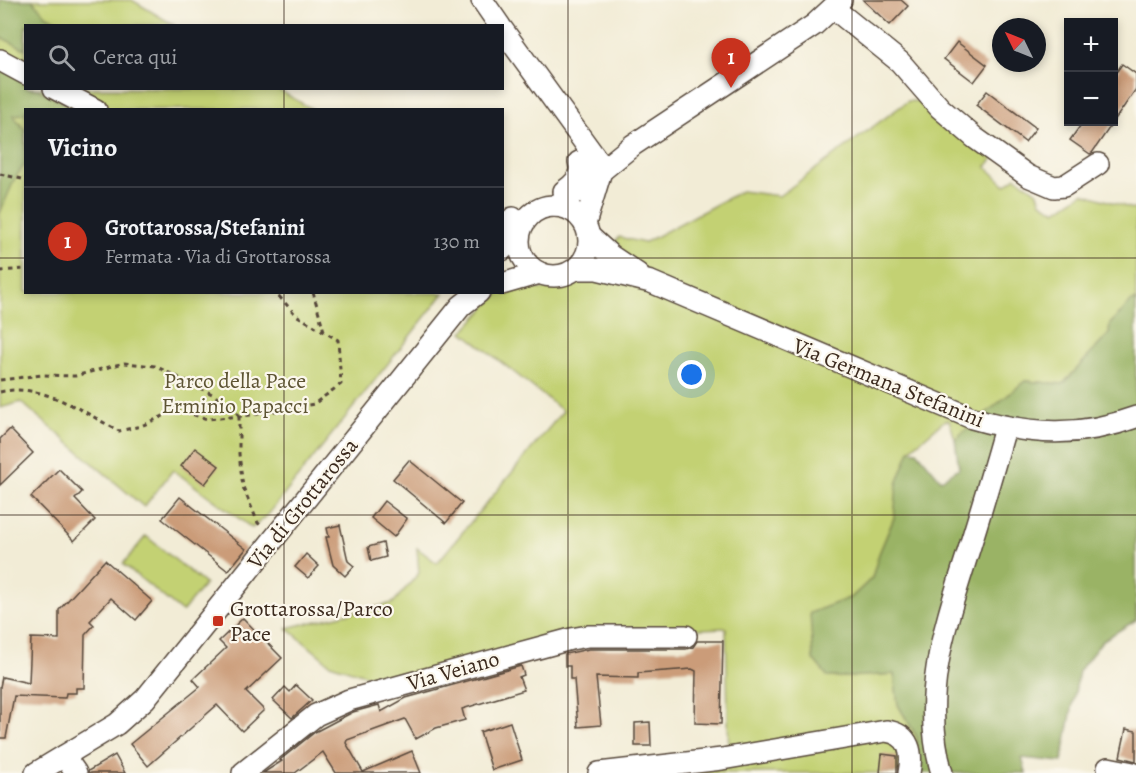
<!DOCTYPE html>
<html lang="it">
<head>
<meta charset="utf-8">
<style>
  :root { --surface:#171b24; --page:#20242c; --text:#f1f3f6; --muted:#9ea1a6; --line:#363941; --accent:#c8321e }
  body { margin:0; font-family:Alegreya,serif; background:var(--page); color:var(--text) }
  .controls { position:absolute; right:18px; top:18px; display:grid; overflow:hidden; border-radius:0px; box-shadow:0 3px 9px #0003 }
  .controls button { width:54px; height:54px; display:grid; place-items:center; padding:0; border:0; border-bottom:2px solid var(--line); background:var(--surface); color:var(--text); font:30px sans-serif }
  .compass { position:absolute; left:992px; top:18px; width:54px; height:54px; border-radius:50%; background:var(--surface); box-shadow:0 3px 9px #0003; rotate:313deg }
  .you { position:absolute; left:692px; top:375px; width:21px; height:21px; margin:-15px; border:4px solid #fff; border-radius:50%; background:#1a73e8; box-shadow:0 0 0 9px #1a73e833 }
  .badge { display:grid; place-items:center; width:39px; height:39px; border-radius:50%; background:var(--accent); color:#fff; font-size:20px; font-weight:700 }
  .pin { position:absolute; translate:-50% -50px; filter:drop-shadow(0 2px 3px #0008) }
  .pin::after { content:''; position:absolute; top:32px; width:21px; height:18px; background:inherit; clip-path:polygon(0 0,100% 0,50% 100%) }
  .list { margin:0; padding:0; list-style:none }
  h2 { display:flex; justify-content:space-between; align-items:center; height:78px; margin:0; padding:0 24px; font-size:26px }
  h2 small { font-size:20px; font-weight:400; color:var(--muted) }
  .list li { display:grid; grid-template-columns:39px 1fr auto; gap:18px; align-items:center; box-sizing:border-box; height:108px; padding:0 24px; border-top:2px solid var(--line) }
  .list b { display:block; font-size:22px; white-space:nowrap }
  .list p { margin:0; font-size:20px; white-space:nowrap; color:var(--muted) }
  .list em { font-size:20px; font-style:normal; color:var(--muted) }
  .icon { flex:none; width:33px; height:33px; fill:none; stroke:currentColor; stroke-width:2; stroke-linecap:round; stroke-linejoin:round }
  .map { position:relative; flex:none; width:1136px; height:773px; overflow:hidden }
  .search { position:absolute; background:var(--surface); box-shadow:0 3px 9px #0003; left:24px; top:24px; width:480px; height:66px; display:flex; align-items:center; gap:15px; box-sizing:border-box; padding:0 21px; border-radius:0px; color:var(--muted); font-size:22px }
  .panel { position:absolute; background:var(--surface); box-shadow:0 3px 9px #0003; left:24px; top:108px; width:480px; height:186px; border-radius:0px }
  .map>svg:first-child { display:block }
</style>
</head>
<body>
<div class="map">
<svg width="1136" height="773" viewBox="0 0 1136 773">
  <rect width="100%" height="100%" fill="#fbf7ec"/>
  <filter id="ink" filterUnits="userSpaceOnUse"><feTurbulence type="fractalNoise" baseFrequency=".0167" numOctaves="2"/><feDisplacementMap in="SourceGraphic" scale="12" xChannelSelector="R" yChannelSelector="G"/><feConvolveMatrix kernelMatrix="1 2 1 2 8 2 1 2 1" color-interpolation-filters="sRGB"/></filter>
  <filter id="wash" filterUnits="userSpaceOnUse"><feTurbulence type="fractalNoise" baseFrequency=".008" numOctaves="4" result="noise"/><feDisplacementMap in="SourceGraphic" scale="24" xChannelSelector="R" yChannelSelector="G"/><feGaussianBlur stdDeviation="1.35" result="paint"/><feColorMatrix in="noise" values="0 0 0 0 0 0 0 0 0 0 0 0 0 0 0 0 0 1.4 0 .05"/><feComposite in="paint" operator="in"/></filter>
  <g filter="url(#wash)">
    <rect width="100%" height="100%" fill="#f2ecd6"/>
    <g fill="#c3d173" stroke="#7f7e48" stroke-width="1.5">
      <path d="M0,0H132L174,25L26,26V88L277,89L312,109L26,110V292L444,293L268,515L252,528L173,470L144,507L21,402L0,408Z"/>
      <path d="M908,101L928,102L994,157L986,167L1005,185L1016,177L1038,193L1041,202L1056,211L1083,193L1136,210V301L1132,302L1110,324L1109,334L1063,384L1025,381L955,439L949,420L944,421L911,449L894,518L879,554L872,578L852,597L811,613L828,677H847L894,674L900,708L917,737V773H632L729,762L726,628L561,634L387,682L330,664L287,628L393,603L419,573L417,548L437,563L563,411L463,332L498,294L520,284L541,289L580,282L619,237L644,243L741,191L779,196Z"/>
      <path d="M146,536L205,584L182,612L123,564Z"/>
    </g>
    <g fill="#9ab365" stroke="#6a6e42" stroke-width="1.5">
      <path d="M0,0H32L47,16L66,25L26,26L25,49L0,37Z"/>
      <path d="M0,67L25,81L26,88L38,89L75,109L26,110L25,114L13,115L25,130V164L15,178L0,213Z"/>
      <path d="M1132,301H1136V620L1102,641L1079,671L1062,762L1022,758L1026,773H917V737L898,705L894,674L847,677H828L813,659L810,613L852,597L872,578L879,554L894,518L897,484L910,450L917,451L941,480L959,468L955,439L1025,381L1063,384L1109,334L1110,324Z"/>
    </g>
    <g id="blocks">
      <g fill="#cb9c79">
        <path d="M863,0H901L908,6L890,25Z"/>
        <path d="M957,42L987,65L974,82L944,59Z"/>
        <path d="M1122,64L1136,74V89L1092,153L1090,154L1070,140L1083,122H1113V77Z"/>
        <path d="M987,91L1036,128L1025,142L976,105Z"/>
        <path d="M10,429L33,453L0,485V439Z"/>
        <path d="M195,448L219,466L205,484L181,466Z"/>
        <path d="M409,460L462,503L446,523L393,479Z"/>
        <path d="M59,469L82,492L75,499L95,520L74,541L31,497Z"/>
        <path d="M180,497L246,549L228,571L162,519Z"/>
        <path d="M384,501L407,519L394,537L371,518Z"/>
        <path d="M340,525L348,561L354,566L345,576L333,565L326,537H329L327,528Z"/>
        <path d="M383,543L386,557L371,561L368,547Z"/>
        <path d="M306,554L319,566L308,578L295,567Z"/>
        <path d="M105,560L152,601L136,620L111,598L90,621L94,625L85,635L84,688H76V693H66L65,698L14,696L6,738H0V687L2,677L29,683L31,638L59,639V610Z"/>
        <path d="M243,618L282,658L246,692L264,710L242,731L217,705L148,766L130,744L200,687L193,679L226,648L219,641Z"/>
        <path d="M697,641H723L721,724L695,723L696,671L692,669L638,673V678L596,677L601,725L578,727L574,679H570V666H565V654L589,649H686L693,647Z"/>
        <path d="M521,666L524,675L519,677L524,690L462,709L465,720L436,728L416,739L405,719L347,740L346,743L363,772L412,751L421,773H336L323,752L295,773H263L282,761L280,760L315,732L353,712L379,705L381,712L406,698Z"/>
        <path d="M296,685L312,700L292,718L273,700L285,687L290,692Z"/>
        <path d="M510,722L522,760L492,770L480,732Z"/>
        <path d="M650,722L651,746H635V723Z"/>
        <path d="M1126,729L1136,731V761L1120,757Z"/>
        <path d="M882,754L897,756V773H880Z"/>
        <path d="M115,755L125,773H89L88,771Z"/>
      </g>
    </g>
  </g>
  <g filter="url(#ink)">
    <use href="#blocks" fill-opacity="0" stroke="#56473a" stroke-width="1.5"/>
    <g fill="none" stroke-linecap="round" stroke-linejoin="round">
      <defs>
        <g id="minor">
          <path d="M482,0L500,26"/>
          <path d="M833,8L900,62L940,108L975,138L1028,176L1054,187L1064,186L1098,164"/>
          <path d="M502,29L603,168"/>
          <path d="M0,60L26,74"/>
          <path d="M54,88L96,110"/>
          <path d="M564,191C575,184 583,175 579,162"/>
          <path d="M555,206L568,198L633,145L814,25L841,0"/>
          <circle cx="554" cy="241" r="35"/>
          <path d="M585,224L601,171"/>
          <path d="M589,236L611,256L638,274"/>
          <path d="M502,250L508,227L513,218"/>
          <path d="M576,269H597L651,282L972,418C1030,435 1079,438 1136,417"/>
          <path d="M502,284L540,273"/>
          <path d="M64,756L76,773"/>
          <path d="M1108,768L1133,773"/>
          <path d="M36,773L117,724L145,699L461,306L479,292"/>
          <path d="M243,773L316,715L349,700L571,639L588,636H686"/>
          <path d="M599,773L722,759L886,731C910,734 913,753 909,773"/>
          <path d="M942,773C919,695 947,620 970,546C982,507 994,467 1005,428"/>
        </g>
      </defs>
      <use href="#minor" stroke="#56473a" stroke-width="24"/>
      <g stroke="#56473a" stroke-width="3" stroke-dasharray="4.5 4.5" stroke-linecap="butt">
        <path d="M0,174L26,180"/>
        <path d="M0,271L26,269"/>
        <path d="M313,292L324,331"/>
        <path d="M0,380L42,375L75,376L124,363L155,366L214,395L239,415"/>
        <path d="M0,392C42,382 83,412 119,431L141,426L177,410L208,419L252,415L314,404L341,384L338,340L296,315L275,292"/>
        <path d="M239,416V454L243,487L258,523L262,526"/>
      </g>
      <use href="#minor" stroke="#fff" stroke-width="21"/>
    </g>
  </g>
  <path fill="none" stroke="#3b2a1e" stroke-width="1.5" stroke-opacity="0.55" d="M284,0V26M568,0V773M852,0V773M284,88V110M0,258H26M502,258H1136M284,292V773M0,515H1136"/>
  <rect fill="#c8321e" stroke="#fbf7ec" stroke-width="2" x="212" y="615" width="12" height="12" rx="3"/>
  <g text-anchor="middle" stroke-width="4.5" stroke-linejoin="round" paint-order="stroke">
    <g font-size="22" fill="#5d5433" stroke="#fbf7ec">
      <text x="235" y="388">Parco della Pace<tspan x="235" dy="25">Erminio Papacci</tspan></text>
    </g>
    <g font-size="22" fill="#3b2a1e" stroke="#fbf7ec">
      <text transform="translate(889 382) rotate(22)" y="8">Via Germana Stefanini</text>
      <text transform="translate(302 503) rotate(-51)" y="8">Via di Grottarossa</text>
      <text transform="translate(453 670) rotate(-16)" y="8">Via Veiano</text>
    </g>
    <g font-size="22" fill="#3b2a1e" stroke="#fbf7ec" text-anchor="start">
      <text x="230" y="616">Grottarossa/Parco<tspan x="230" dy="25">Pace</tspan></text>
    </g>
  </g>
</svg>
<div class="controls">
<button>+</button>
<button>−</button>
</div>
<svg class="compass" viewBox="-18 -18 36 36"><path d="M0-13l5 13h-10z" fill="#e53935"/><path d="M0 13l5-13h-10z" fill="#9ea1a6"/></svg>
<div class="you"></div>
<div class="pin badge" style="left:731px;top:88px">1</div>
<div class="search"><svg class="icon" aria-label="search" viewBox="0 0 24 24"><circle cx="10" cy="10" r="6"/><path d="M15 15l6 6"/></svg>Cerca qui</div>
<section class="panel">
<h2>Vicino<small></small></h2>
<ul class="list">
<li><span class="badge">1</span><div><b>Grottarossa/Stefanini</b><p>Fermata · Via di Grottarossa</p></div><em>130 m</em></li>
</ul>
</section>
</div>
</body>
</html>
